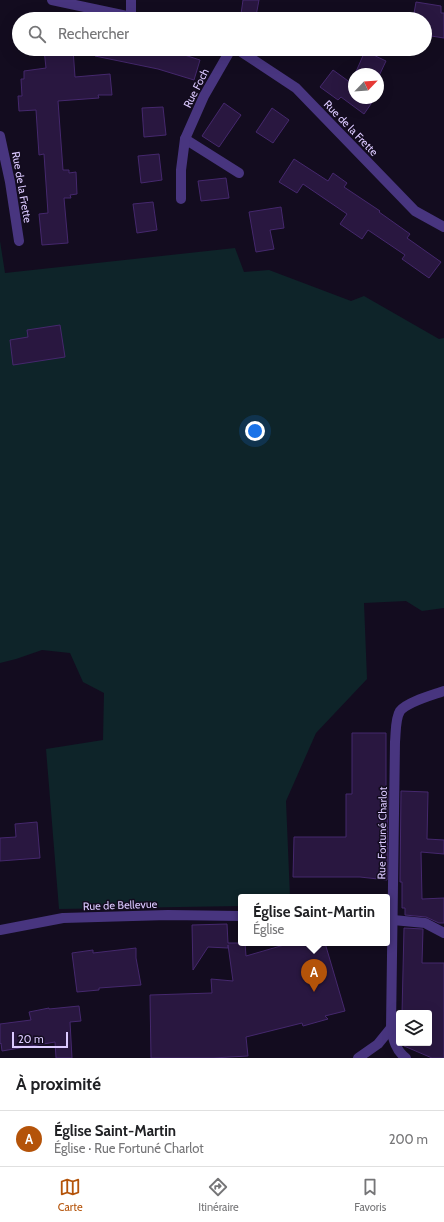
<!DOCTYPE html>
<html lang="fr">
<head>
<meta charset="utf-8">
<style>
  :root { --surface:#fff; --page:#f2f2f2; --text:#202124; --muted:#757577; --line:#e0e0e0; --accent:#b45309 }
  body { margin:0; font-family:Cabin,sans-serif; background:var(--page); color:var(--text) }
  .controls { position:absolute; right:12px; bottom:12px; display:grid; overflow:hidden; border-radius:4px; box-shadow:0 4px 16px #0002 }
  .controls button { width:36px; height:36px; display:grid; place-items:center; padding:0; border:0; border-bottom:1px solid var(--line); background:var(--surface); color:var(--text); font:20px sans-serif }
  .compass { position:absolute; left:348px; top:68px; width:36px; height:36px; border-radius:50%; background:var(--surface); box-shadow:0 4px 16px #0002; rotate:65deg }
  .scale { position:absolute; left:12px; bottom:10px; width:56px; box-sizing:border-box; padding-left:4px; border:2px solid #dbc9ff; border-top:0; font-size:11px; line-height:14px; white-space:nowrap; color:#dbc9ff; -webkit-text-stroke:3px #130c1f; paint-order:stroke }
  .you { position:absolute; left:255px; top:431px; width:14px; height:14px; margin:-10px; border:3px solid #fff; border-radius:50%; background:#1a73e8; box-shadow:0 0 0 6px #1a73e833 }
  .badge { display:grid; place-items:center; width:26px; height:26px; border-radius:50%; background:var(--accent); color:#fff; font-size:13px; font-weight:700 }
  .pin { position:absolute; translate:-50% -33px; filter:drop-shadow(0 1px 2px #0008) }
  .pin::after { content:''; position:absolute; top:21px; width:14px; height:12px; background:inherit; clip-path:polygon(0 0,100% 0,50% 100%) }
  .popup { position:absolute; left:238px; top:894px; width:152px; height:52px; box-sizing:border-box; display:grid; place-content:center; border-radius:4px; background:var(--surface); filter:drop-shadow(0 1px 3px #0005); font-size:13px; white-space:nowrap; color:var(--muted) }
  .popup b { font-size:15px; color:var(--text) }
  .popup::after { content:''; position:absolute; left:50%; top:100%; margin-left:-8px; border:8px solid transparent; border-top-color:var(--surface) }
  .list { margin:0; padding:0; list-style:none }
  h2 { display:flex; justify-content:space-between; align-items:center; height:52px; margin:0; padding:0 16px; font-size:17px }
  h2 small { font-size:13px; font-weight:400; color:var(--muted) }
  .list li { display:grid; grid-template-columns:26px 1fr auto; gap:12px; align-items:center; box-sizing:border-box; height:56px; padding:0 16px; border-top:1px solid var(--line) }
  .list b { display:block; font-size:15px; white-space:nowrap }
  .list p { margin:0; font-size:13px; white-space:nowrap; color:var(--muted) }
  .list em { font-size:13px; font-style:normal; color:var(--muted) }
  .icon { flex:none; width:22px; height:22px; fill:none; stroke:currentColor; stroke-width:2; stroke-linecap:round; stroke-linejoin:round }
  .map { position:relative; flex:none; width:444px; height:1058px; overflow:hidden }
  .search { position:absolute; background:var(--surface); box-shadow:0 4px 16px #0002; left:12px; right:12px; top:12px; height:44px; display:flex; align-items:center; gap:10px; box-sizing:border-box; padding:0 14px; border-radius:22px; color:var(--muted); font-size:15px }
  .sheet { height:108px; background:var(--surface) }
  nav { display:flex; justify-content:space-around; align-items:center; box-sizing:border-box; height:56px; border-top:1px solid var(--line); background:var(--surface); font-size:11px; color:var(--muted) }
  nav a { display:grid; justify-items:center; gap:2px }
  nav .on { color:var(--accent) }
  .map>svg:first-child { display:block }
</style>
</head>
<body>
<div class="map">
<svg width="444" height="1058" viewBox="0 0 444 1058">
  <rect width="100%" height="100%" fill="#130c1f"/>
  <path fill="#0e2429" d="M0,241L5,273L235,248L244,272L269,270L351,301L364,296L439,339L444,338V608L422,611L406,601L364,603L367,679L316,733L286,801L290,897H241V906L59,909L46,749L103,740L104,693L83,682L70,653L42,650L16,659L0,663Z"/>
  <g fill="#291740" stroke="#45286d">
    <path d="M243,0H259L256,16L241,14Z"/>
    <path d="M416,2L441,6V13H444V38L425,35V19H413Z"/>
    <path d="M44,49H73L75,77L110,74L112,95H98L99,98L58,101L63,170H69V173L76,172L77,194L70,195L71,198H64L68,243L42,245L39,214L48,213L44,154L39,155L36,110L19,111L18,96H22L21,79H24V71L46,68Z"/>
    <path d="M96,49H166L200,60L194,80L158,69L95,56Z"/>
    <path d="M365,51L386,61L378,78V74H355Z"/>
    <path d="M333,70L351,83L354,76V98H369L373,101L364,114L341,97L338,100L320,87Z"/>
    <path d="M224,103L241,115L219,147L202,136Z"/>
    <path d="M163,107L166,135L144,137L142,108Z"/>
    <path d="M272,108L289,120L273,143L256,132Z"/>
    <path d="M159,154L162,180L141,183L138,156Z"/>
    <path d="M294,159L328,181L333,173L347,183L344,187L380,211L379,212L410,234L407,238L441,262L429,278L402,259L405,255L368,230L362,239L340,224L347,214L303,184L297,193L279,182Z"/>
    <path d="M226,178L229,198L201,201L198,181Z"/>
    <path d="M153,202L157,230L137,233L133,204Z"/>
    <path d="M281,207L284,228L270,230L274,249L256,252L249,212Z"/>
    <path d="M60,325L65,357L13,365L10,340L28,337L27,330Z"/>
    <path d="M352,733H386V791H388L387,880L360,877H293L294,837H346V794H352Z"/>
    <path d="M401,791L428,792L427,839L444,840V854L421,852L422,899L444,898V923H439L426,917L405,915V908H402V882H400Z"/>
    <path d="M37,822L40,858L0,861V838L16,837L15,824Z"/>
    <path d="M227,924L228,943H245L246,956L291,943H325L345,1011L325,1016L328,1019L303,1026L302,1023L246,1037L248,1056L213,1058H151L150,995L212,993L211,979L233,981L228,945V948L208,947L193,970L192,925Z"/>
    <path d="M404,928L423,929L422,963H444V1058H432L404,1046L402,1043H429V1013H402Z"/>
    <path d="M136,948V958L141,985L99,988V990L77,992L72,953L93,950V953Z"/>
    <path d="M79,1006L81,1021L70,1022L72,1058H56L55,1042L2,1051L1,1043L0,1044V1024L31,1020L29,1012L49,1008V1009Z"/>
  </g>
  <g fill="none" stroke-linecap="round" stroke-linejoin="round">
    <g stroke="#48357f" stroke-width="10">
      <path d="M52,0L141,19"/>
      <path d="M131,17V0"/>
      <path d="M237,49L296,88L415,211L444,227"/>
      <path d="M0,136L10,182L19,241"/>
      <path d="M185,139L239,173"/>
      <path d="M181,199V170L185,139L204,96L231,49"/>
      <path d="M393,920L425,923L444,933"/>
      <path d="M0,930L63,918L168,915L241,916"/>
      <path d="M391,1028C393,1039 396,1051 406,1058"/>
      <path d="M358,1058L378,1044L391,1028L395,742C396,733 395,719 400,711C407,702 433,695 444,691"/>
    </g>
  </g>
  <g text-anchor="middle" stroke-width="3" stroke-linejoin="round" paint-order="stroke">
    <g font-size="11" fill="#dbc9ff" stroke="#130c1f">
      <text transform="translate(196 88) rotate(-63)" y="4">Rue Foch</text>
      <text transform="translate(351 128) rotate(46)" y="4">Rue de la Frette</text>
      <text transform="translate(22 187) rotate(80)" y="4">Rue de la Frette</text>
      <text transform="translate(382 833) rotate(-89)" y="4">Rue Fortuné Charlot</text>
      <text transform="translate(120 905) rotate(-2)" y="4">Rue de Bellevue</text>
    </g>
  </g>
</svg>
<div class="controls">
<button><svg class="icon" aria-label="layers" viewBox="0 0 24 24"><path d="M12 4l9 5-9 5-9-5zM3 14l9 5 9-5"/></svg></button>
</div>
<svg class="compass" viewBox="-18 -18 36 36"><path d="M0-13l5 13h-10z" fill="#e53935"/><path d="M0 13l5-13h-10z" fill="#757577"/></svg>
<div class="scale">20 m</div>
<div class="you"></div>
<div class="pin badge" style="left:314px;top:992px">A</div>
<div class="popup"><b>Église Saint-Martin</b>Église</div>
<div class="search"><svg class="icon" aria-label="search" viewBox="0 0 24 24"><circle cx="10" cy="10" r="6"/><path d="M15 15l6 6"/></svg>Rechercher</div>
</div>
<section class="sheet">
<h2>À proximité<small></small></h2>
<ul class="list">
<li><span class="badge">A</span><div><b>Église Saint-Martin</b><p>Église · Rue Fortuné Charlot</p></div><em>200 m</em></li>
</ul>
</section>
<nav>
<a class="on"><svg class="icon" aria-label="map" viewBox="0 0 24 24"><path d="M3 6l6-2 6 2 6-2v14l-6 2-6-2-6 2zM9 4v14M15 6v14"/></svg>Carte</a>
<a><svg class="icon" aria-label="directions" viewBox="0 0 24 24"><path d="M12 3l9 9-9 9-9-9zM9 14v-3h6M13 9l2 2-2 2"/></svg>Itinéraire</a>
<a><svg class="icon" aria-label="saved" viewBox="0 0 24 24"><path d="M7 4h10v16l-5-4-5 4z"/></svg>Favoris</a>
</nav>
</body>
</html>
